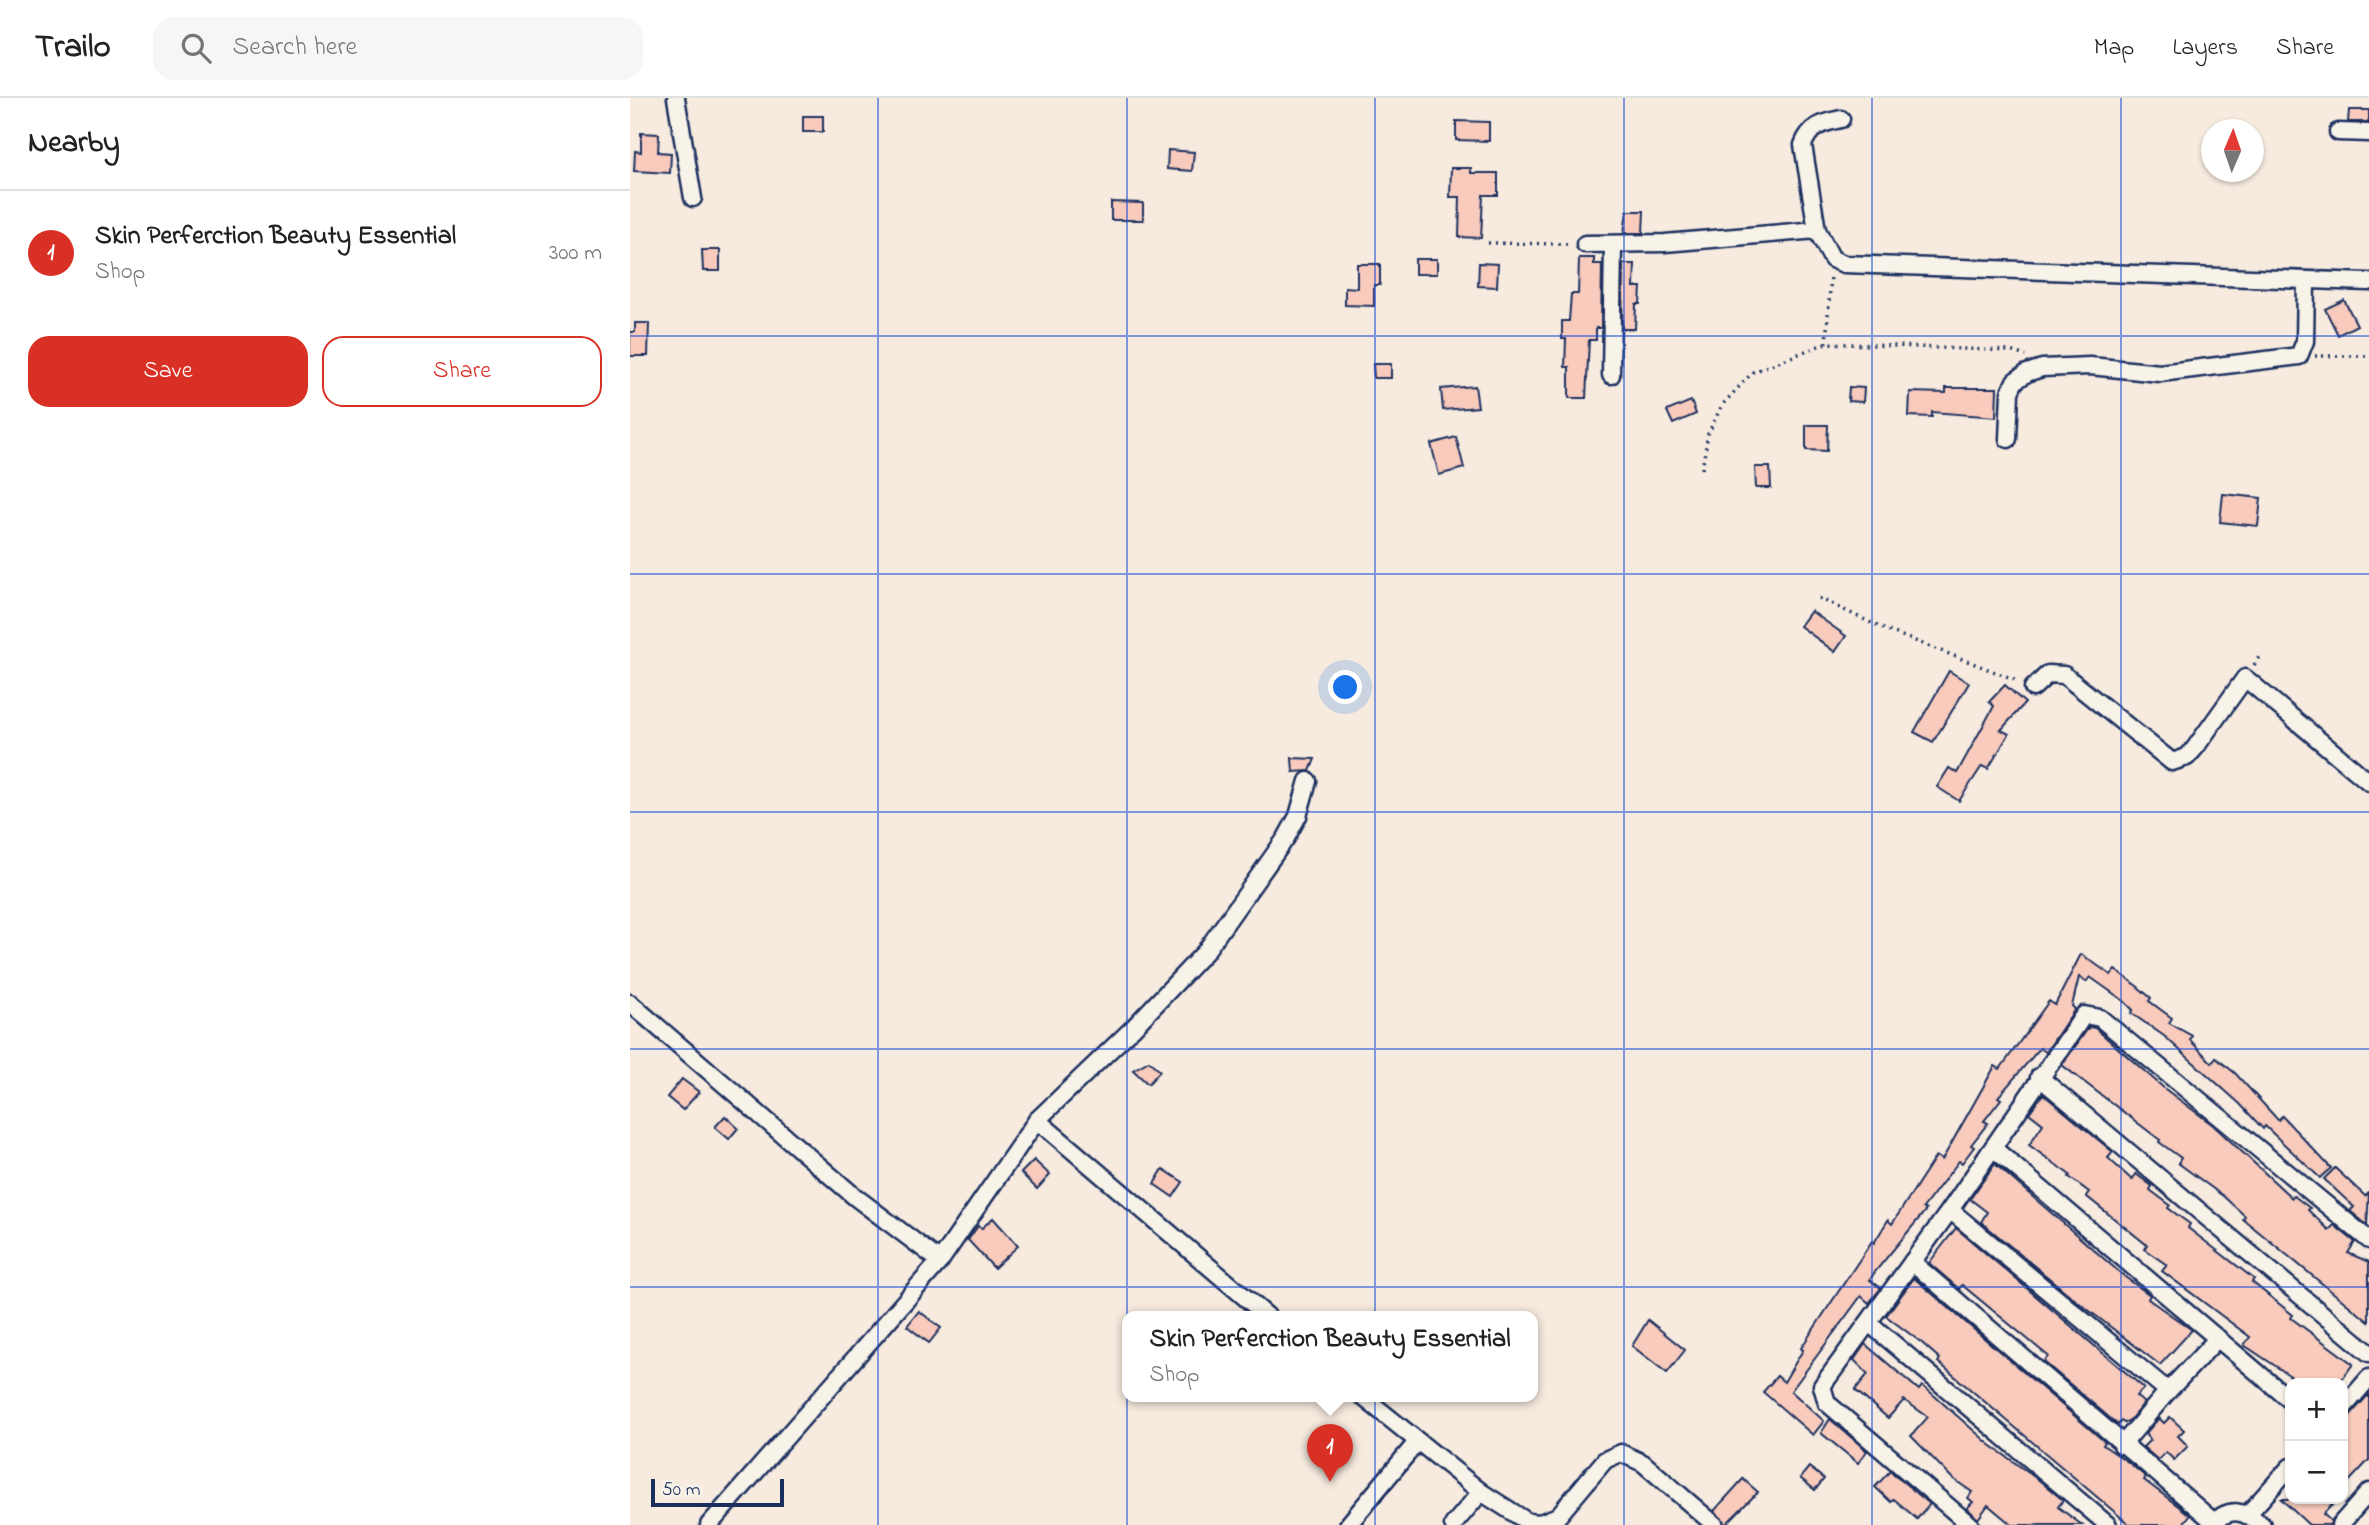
<!DOCTYPE html>
<html lang="en">
<head>
<meta charset="utf-8">
<style>
  :root { --surface:#fff; --page:#f6f6f6; --text:#222; --muted:#767676; --line:#e0e0e0; --accent:#d93025 }
  body { margin:0; font-family:"Indie Flower",sans-serif; background:var(--page); color:var(--text) }
  .controls { position:absolute; right:21px; bottom:21px; display:grid; overflow:hidden; border-radius:14px; box-shadow:0 2px 5px #0004 }
  .controls button { width:63px; height:63px; display:grid; place-items:center; padding:0; border:0; border-bottom:2px solid var(--line); background:var(--surface); color:var(--text); font:35px sans-serif }
  .compass { position:absolute; left:1571px; top:21px; width:63px; height:63px; border-radius:50%; background:var(--surface); box-shadow:0 2px 5px #0004; rotate:2deg }
  .scale { position:absolute; left:21px; bottom:18px; width:133px; box-sizing:border-box; padding-left:7px; border:4px solid #1b2f5e; border-top:0; font-size:19px; line-height:24px; white-space:nowrap; color:#1b2f5e; -webkit-text-stroke:5px #f7f3e8; paint-order:stroke }
  .you { position:absolute; left:716px; top:590px; width:24px; height:24px; margin:-18px; border:5px solid #fff; border-radius:50%; background:#1a73e8; box-shadow:0 0 0 10px #1a73e833 }
  .badge { display:grid; place-items:center; width:46px; height:46px; border-radius:50%; background:var(--accent); color:#fff; font-size:23px; font-weight:700 }
  .pin { position:absolute; translate:-50% -58px; filter:drop-shadow(0 2px 4px #0008) }
  .pin::after { content:''; position:absolute; top:37px; width:24px; height:21px; background:inherit; clip-path:polygon(0 0,100% 0,50% 100%) }
  .popup { position:absolute; left:492px; top:1213px; width:416px; height:91px; box-sizing:border-box; display:grid; place-content:center; border-radius:14px; background:var(--surface); filter:drop-shadow(0 2px 5px #0005); font-size:23px; white-space:nowrap; color:var(--muted) }
  .popup b { font-size:26px; color:var(--text) }
  .popup::after { content:''; position:absolute; left:50%; top:100%; margin-left:-14px; border:14px solid transparent; border-top-color:var(--surface) }
  .list { margin:0; padding:0; list-style:none }
  h2 { display:flex; justify-content:space-between; align-items:center; height:91px; margin:0; padding:0 28px; font-size:30px }
  h2 small { font-size:23px; font-weight:400; color:var(--muted) }
  .list li { display:grid; grid-template-columns:46px 1fr auto; gap:21px; align-items:center; box-sizing:border-box; height:126px; padding:0 28px; border-top:2px solid var(--line) }
  .list b { display:block; font-size:26px; white-space:nowrap }
  .list p { margin:0; font-size:23px; white-space:nowrap; color:var(--muted) }
  .list em { font-size:23px; font-style:normal; color:var(--muted) }
  .actions { display:flex; gap:14px; padding:21px 28px }
  .actions a { flex:1; padding:16px 0; border:2px solid var(--accent); border-radius:21px; text-align:center; font-size:24px; color:var(--accent) }
  .actions .main { background:var(--accent); color:#fff }
  .icon { flex:none; width:38px; height:38px; fill:none; stroke:currentColor; stroke-width:2; stroke-linecap:round; stroke-linejoin:round }
  .map { position:relative; flex:none; width:1739px; height:1427px; overflow:hidden }
  header { display:flex; align-items:center; gap:42px; box-sizing:border-box; height:98px; padding:0 35px; background:var(--surface); border-bottom:2px solid var(--line) }
  header strong { font-size:33px }
  nav { display:flex; gap:38px; margin-inline-start:auto; font-size:24px }
  .search { width:490px; height:63px; background:var(--page); display:flex; align-items:center; gap:18px; box-sizing:border-box; padding:0 24px; border-radius:21px; color:var(--muted); font-size:26px }
  main { display:flex }
  aside { flex:1; background:var(--surface) }
  .map>svg:first-child { display:block }
</style>
</head>
<body>
<header>
<strong>Trailo</strong>
<div class="search"><svg class="icon" aria-label="search" viewBox="0 0 24 24"><circle cx="10" cy="10" r="6"/><path d="M15 15l6 6"/></svg>Search here</div>
<nav><a>Map</a><a>Layers</a><a>Share</a></nav>
</header>
<main>
<aside>
<h2>Nearby<small></small></h2>
<ul class="list">
<li><span class="badge">1</span><div><b>Skin Perferction Beauty Essential</b><p>Shop</p></div><em>300 m</em></li>
</ul>
<div class="actions"><a class="main">Save</a><a>Share</a></div>
</aside>
<div class="map">
<svg width="1739" height="1427" viewBox="0 0 1739 1427">
  <rect width="100%" height="100%" fill="#f7ebdf"/>
  <filter id="ink" filterUnits="userSpaceOnUse"><feTurbulence type="fractalNoise" baseFrequency=".0143" numOctaves="2"/><feDisplacementMap in="SourceGraphic" scale="14" xChannelSelector="R" yChannelSelector="G"/><feConvolveMatrix kernelMatrix="1 2 1 2 8 2 1 2 1" color-interpolation-filters="sRGB"/></filter>
  <g filter="url(#ink)">
    <g fill="#f9cbbc" stroke="#1b2f5e" stroke-width="2">
      <path d="M1719,12H1739V24H1718Z"/>
      <rect x="173" y="18" width="20" height="16"/>
      <path d="M826,23L859,24V43L826,42Z"/>
      <path d="M11,35L29,36L28,54L41,55L40,75L4,73L5,53L11,54Z"/>
      <path d="M538,52L564,54L562,73L537,71Z"/>
      <path d="M821,70H841V75H868V97H853L851,140L829,139L830,99H820Z"/>
      <path d="M481,104L513,105V122H481Z"/>
      <path d="M997,113H1014L1013,135H994Z"/>
      <path d="M72,152H90V173H73Z"/>
      <path d="M949,160H964V166H972L971,230H966V242H959L956,300H939V269H935L936,241H932V223H939L941,196H948Z"/>
      <rect x="785" y="161" width="22" height="15"/>
      <path d="M849,165L868,166L867,189L848,188Z"/>
      <path d="M727,166H750V187H744V208L715,207V189L727,190Z"/>
      <path d="M993,166H1005L1004,189H1011L1010,206H1006L1005,231H992Z"/>
      <path d="M1714,202L1727,227L1708,237L1695,211Z"/>
      <path d="M5,225H19L18,258H0V234H5Z"/>
      <path d="M743,266H761V280H744Z"/>
      <path d="M845,288L848,309L813,312L811,291Z"/>
      <path d="M1219,289L1234,290L1233,304L1218,303Z"/>
      <path d="M1316,290H1367L1366,319L1302,314V319L1279,318L1280,294L1316,295Z"/>
      <path d="M1061,303L1066,316L1043,326L1037,313Z"/>
      <path d="M1176,327H1198L1197,353L1176,352Z"/>
      <path d="M826,339L834,370L809,377L801,346Z"/>
      <path d="M1125,369H1140L1141,390H1126Z"/>
      <path d="M1593,396L1631,400L1628,428L1590,424Z"/>
      <path d="M1181,513L1216,538L1205,554L1170,528Z"/>
      <path d="M1319,573L1339,585L1303,644L1284,634Z"/>
      <path d="M1375,587L1395,605L1371,632L1379,636L1358,671L1352,668L1329,703L1307,689L1319,670L1327,675L1364,608L1359,604Z"/>
      <path d="M662,660L685,661L680,673L663,674Z"/>
      <path d="M1451,856L1481,877L1485,872L1501,883L1521,900L1519,903L1542,920L1539,925L1562,938L1560,942L1582,965L1586,960L1605,975L1648,1022L1652,1018L1701,1070L1690,1080L1635,1028L1633,1031L1610,1006L1534,938L1501,915L1503,912L1494,903L1460,879L1456,884L1449,879L1442,908L1445,911L1416,954L1410,950L1368,999L1371,1001L1354,1023L1358,1025L1341,1047L1344,1049L1332,1065L1329,1063L1293,1110L1296,1112L1244,1175L1240,1182L1251,1190L1239,1205L1231,1198L1161,1293L1194,1323L1183,1337L1133,1294L1147,1278L1154,1284L1173,1252L1171,1250L1242,1143L1244,1145L1258,1122L1262,1126L1306,1058L1312,1062L1365,968L1370,971L1419,903L1425,907Z"/>
      <path d="M1459,929L1465,930L1535,991L1583,1027L1662,1100L1664,1098L1680,1110L1678,1112L1699,1132L1704,1127L1725,1144L1718,1155L1739,1164V1224L1613,1121L1615,1118L1593,1098L1548,1065L1551,1060L1529,1044L1530,1042L1432,967Z"/>
      <path d="M519,963L530,973L518,986L503,972Z"/>
      <path d="M52,981L69,994L53,1012L37,999Z"/>
      <path d="M1413,996L1483,1054L1478,1060L1502,1082L1506,1076L1522,1088L1520,1092L1540,1107L1538,1110L1560,1126L1558,1130L1624,1181L1622,1184L1663,1217L1661,1220L1723,1266L1709,1285H1671L1614,1247L1620,1239L1532,1173L1537,1167L1514,1151L1517,1147L1456,1098L1459,1094L1439,1079L1440,1077L1399,1047L1413,1026L1399,1015Z"/>
      <path d="M95,1018L108,1030L99,1041L85,1029Z"/>
      <path d="M404,1062L420,1077L407,1091L391,1075Z"/>
      <path d="M1365,1066L1495,1179L1520,1197L1518,1201L1562,1232L1530,1267L1448,1204L1351,1124L1357,1114L1340,1101Z"/>
      <path d="M1705,1070L1735,1098L1739,1095L1737,1127L1720,1113L1724,1109L1694,1081Z"/>
      <path d="M533,1071L553,1084L543,1099L524,1086Z"/>
      <path d="M363,1120L388,1148L364,1170L338,1142L348,1128L352,1130Z"/>
      <path d="M1326,1130L1514,1290L1506,1298L1514,1305L1500,1322L1494,1325L1491,1323L1488,1327L1414,1264L1418,1258L1332,1187L1329,1191L1299,1165Z"/>
      <path d="M1284,1180L1475,1344L1473,1347L1498,1364L1516,1379L1514,1382L1560,1417L1552,1427H1500L1308,1264L1310,1261L1292,1245L1256,1218Z"/>
      <path d="M289,1213L311,1230L299,1245L277,1228Z"/>
      <path d="M1018,1222L1055,1252L1037,1275L1002,1248Z"/>
      <path d="M1235,1246L1289,1292L1292,1288L1299,1293L1359,1346L1410,1383L1433,1402L1428,1409L1452,1427H1382L1358,1407L1348,1421L1337,1410L1343,1404L1338,1400L1342,1394L1322,1380L1281,1338L1298,1319L1274,1302L1258,1320L1225,1292L1238,1276L1224,1262Z"/>
      <path d="M1739,1296V1362L1713,1390V1325Z"/>
      <path d="M1540,1319L1554,1332L1548,1338L1558,1348L1544,1362L1536,1354L1528,1362L1513,1349L1520,1342L1515,1336L1529,1320L1534,1325Z"/>
      <path d="M1200,1321L1237,1353L1228,1365L1191,1335Z"/>
      <path d="M1179,1369L1194,1381L1185,1392L1170,1380Z"/>
      <path d="M1260,1373L1300,1406L1287,1421L1264,1401L1261,1404L1245,1389Z"/>
      <path d="M1113,1381L1128,1394L1095,1427L1084,1413Z"/>
      <path d="M1651,1401H1708L1693,1416L1701,1423L1700,1427H1679Z"/>
    </g>
    <g fill="none" stroke-linecap="round" stroke-linejoin="round">
      <defs>
        <g id="street">
          <path d="M46,0L63,100"/>
          <path d="M1211,21C1192,25 1180,28 1173,47L1187,132L1202,161L1214,166L1739,184"/>
          <path d="M1708,34L1739,35"/>
          <path d="M955,146L1035,145L1187,132"/>
          <path d="M981,277L983,147"/>
          <path d="M1378,341L1380,294L1385,283L1397,275L1412,270L1460,268L1530,275L1669,258L1675,243L1676,183"/>
          <path d="M1403,590L1418,576L1434,577L1542,664L1557,659L1565,650L1615,580L1739,684"/>
          <path d="M0,905L224,1098L310,1163"/>
          <path d="M1409,979L1739,1255"/>
          <path d="M407,1022L637,1218"/>
          <path d="M1363,1050L1660,1302"/>
          <path d="M1320,1112L1538,1293"/>
          <path d="M1282,1164L1584,1424"/>
          <path d="M1239,1225L1478,1427"/>
          <path d="M732,1298L851,1394L898,1424L910,1425L928,1418L975,1362L991,1355L1013,1365L1085,1427"/>
          <path d="M1713,1310L1739,1280"/>
          <path d="M1492,1347L1538,1293L1588,1240"/>
          <path d="M1618,1416L1660,1369"/>
          <path d="M79,1427L310,1163L407,1022L503,930L575,854L656,740L668,718L678,683"/>
          <path d="M718,1427L787,1344"/>
          <path d="M823,1427L851,1394"/>
          <path d="M1340,1427L1197,1305L1192,1288L1320,1112L1454,917L1470,920L1739,1142"/>
          <path d="M1581,1427C1599,1408 1613,1412 1632,1427"/>
          <path d="M1710,1427L1739,1394"/>
        </g>
      </defs>
      <use href="#street" stroke="#1b2f5e" stroke-width="21"/>
      <g stroke="#1b2f5e" stroke-width="3.5" stroke-dasharray="2 5" stroke-linecap="butt">
        <path d="M858,145L940,146"/>
        <path d="M1196,245L1201,178"/>
        <path d="M1685,258H1739"/>
        <path d="M1072,371L1078,336L1092,307L1123,274L1196,245L1380,253L1396,258"/>
        <path d="M1189,500L1254,531L1389,583"/>
        <path d="M1624,567L1631,556"/>
      </g>
      <use href="#street" stroke="#f7f3e8" stroke-width="16"/>
    </g>
  </g>
  <path fill="none" stroke="#1d4ed8" stroke-width="2" stroke-opacity="0.55" d="M248,0V1427M497,0V1427M745,0V1427M994,0V1427M1242,0V1427M1491,0V1427M0,238H1739M0,476H1739M0,714H1739M0,951H1739M0,1189H1739"/>
</svg>
<div class="controls">
<button>+</button>
<button>−</button>
</div>
<svg class="compass" viewBox="-18 -18 36 36"><path d="M0-13l5 13h-10z" fill="#e53935"/><path d="M0 13l5-13h-10z" fill="#767676"/></svg>
<div class="scale">50 m</div>
<div class="you"></div>
<div class="pin badge" style="left:700px;top:1384px">1</div>
<div class="popup"><b>Skin Perferction Beauty Essential</b>Shop</div>
</div>
</main>
</body>
</html>
